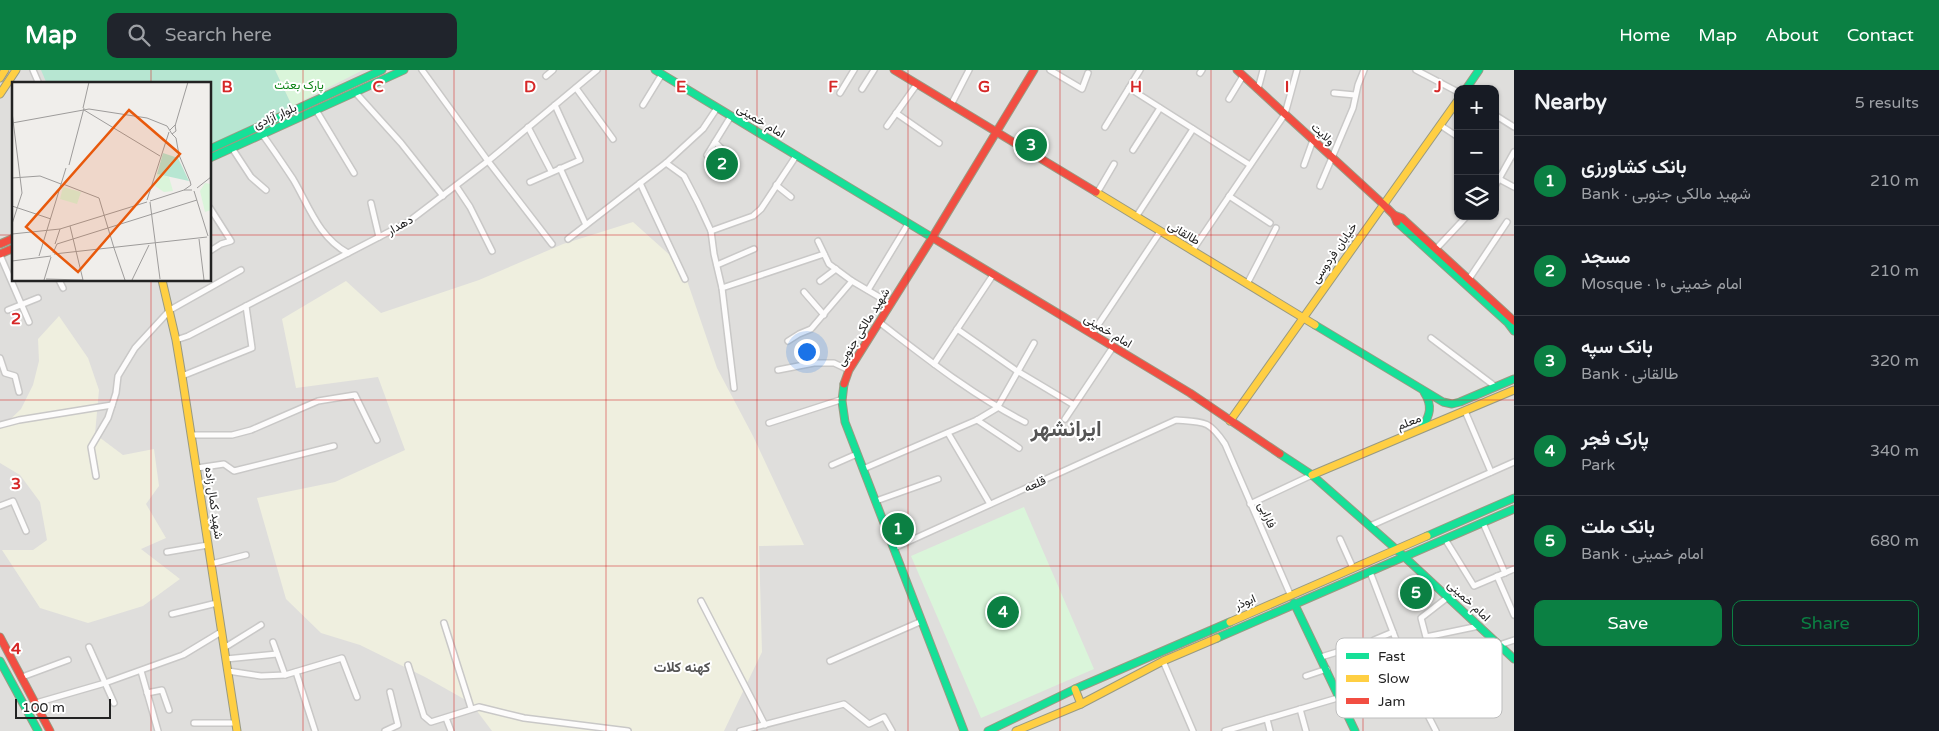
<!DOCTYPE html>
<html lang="en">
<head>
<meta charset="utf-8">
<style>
  :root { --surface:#171b24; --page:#20242c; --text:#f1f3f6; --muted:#9ea1a6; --line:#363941; --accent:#0b8043 }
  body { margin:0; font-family:"Varela Round",Vazirmatn,sans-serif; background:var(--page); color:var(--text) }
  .controls { position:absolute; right:15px; top:15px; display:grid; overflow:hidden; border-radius:10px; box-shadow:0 1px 4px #0004 }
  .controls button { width:45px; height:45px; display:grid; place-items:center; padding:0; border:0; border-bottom:1px solid var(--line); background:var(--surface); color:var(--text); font:25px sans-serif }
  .scale { position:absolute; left:15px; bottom:12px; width:96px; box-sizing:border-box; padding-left:5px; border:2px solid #222; border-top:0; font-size:14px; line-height:18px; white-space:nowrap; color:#222; -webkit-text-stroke:4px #fff; paint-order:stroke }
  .you { position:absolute; left:806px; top:281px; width:18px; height:18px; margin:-12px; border:4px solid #fff; border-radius:50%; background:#1a73e8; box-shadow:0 0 0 8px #1a73e833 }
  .badge { display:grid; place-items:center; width:32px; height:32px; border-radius:50%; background:var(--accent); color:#fff; font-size:16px; font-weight:700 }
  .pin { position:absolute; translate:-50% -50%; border:2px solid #fff; box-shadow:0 1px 5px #0006 }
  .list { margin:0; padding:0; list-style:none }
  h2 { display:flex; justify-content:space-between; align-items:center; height:65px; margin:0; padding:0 20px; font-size:21px }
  h2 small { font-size:16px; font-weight:400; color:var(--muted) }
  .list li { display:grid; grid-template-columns:32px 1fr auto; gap:15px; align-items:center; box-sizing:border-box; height:90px; padding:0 20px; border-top:1px solid var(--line) }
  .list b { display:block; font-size:19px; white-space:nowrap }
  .list p { margin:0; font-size:16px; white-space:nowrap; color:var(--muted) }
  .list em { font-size:16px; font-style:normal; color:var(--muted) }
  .actions { display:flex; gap:10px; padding:15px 20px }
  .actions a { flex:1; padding:11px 0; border:1px solid var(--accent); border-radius:10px; text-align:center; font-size:18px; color:var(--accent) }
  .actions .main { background:var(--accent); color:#fff }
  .icon { flex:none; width:28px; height:28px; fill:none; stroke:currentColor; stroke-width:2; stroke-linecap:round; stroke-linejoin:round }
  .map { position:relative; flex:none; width:1514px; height:661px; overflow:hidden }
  header { display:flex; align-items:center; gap:30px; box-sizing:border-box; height:70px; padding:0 25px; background:var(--accent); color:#fff }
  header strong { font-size:24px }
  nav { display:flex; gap:28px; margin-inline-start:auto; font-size:18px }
  .search { width:350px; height:45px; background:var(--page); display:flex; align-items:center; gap:12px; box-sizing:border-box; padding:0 18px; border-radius:10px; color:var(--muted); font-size:19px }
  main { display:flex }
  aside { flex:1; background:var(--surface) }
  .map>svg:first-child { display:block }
</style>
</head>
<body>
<header>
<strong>Map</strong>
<div class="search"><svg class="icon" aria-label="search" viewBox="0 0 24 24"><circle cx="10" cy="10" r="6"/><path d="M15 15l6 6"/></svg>Search here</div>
<nav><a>Home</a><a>Map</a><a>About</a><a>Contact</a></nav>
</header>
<main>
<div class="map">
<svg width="1514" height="661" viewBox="0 0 1514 661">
  <rect width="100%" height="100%" fill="#f0eeeb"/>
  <path fill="#dfdedc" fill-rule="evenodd" d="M0,0H1514V661H0ZM14,14H210V210H14ZM1458,19H1495V146H1458Z"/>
  <g fill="#efefdf">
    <path d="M633,152L682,196L717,298L753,366L804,475L759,476L762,582L724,661H492L471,633L425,607L360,575L321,563L286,529L257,428L335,412L405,380L378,307L296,318L282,249L346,211L381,243L479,210L563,174Z"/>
    <path d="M59,246L88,288L99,320L95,364L123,385L154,379L159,416L146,434L166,468L141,479L180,509L143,536L88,553L40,538L2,480H33L47,470L40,432L20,405L0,393V359L21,339L33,315L39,291L38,269Z"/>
  </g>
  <g fill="#daf5da">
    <path d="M275,0H363L292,36Z"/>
    <path d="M1024,437L1094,599L981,648L911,486Z"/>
  </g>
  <path fill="#b7e6d2" d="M41,0H275L292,36L210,75V14H47Z"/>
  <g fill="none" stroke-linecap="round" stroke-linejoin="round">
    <defs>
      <g id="street">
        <path d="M33,0L39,14"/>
        <path d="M422,0L488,91L552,174"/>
        <path d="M1050,0L1082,19L1088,3"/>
        <path d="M1416,0L1458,22"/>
        <path d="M1200,3L1202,0"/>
        <path d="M546,6L553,0"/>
        <path d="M576,18L613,69"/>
        <path d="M1129,18L1250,95"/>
        <path d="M862,19L874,0"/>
        <path d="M1258,19L1263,0"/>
        <path d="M355,22L401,73L443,126"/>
        <path d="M840,23L854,0"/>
        <path d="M1334,23L1355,25"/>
        <path d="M1229,29L1243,6"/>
        <path d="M643,35L662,4"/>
        <path d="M951,35L969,0"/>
        <path d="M316,40L354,103"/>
        <path d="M896,43L939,73"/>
        <path d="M1495,45L1514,57"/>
        <path d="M1440,55L1458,67"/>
        <path d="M887,56L917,14"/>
        <path d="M528,57L551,101"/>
        <path d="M1105,57L1140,0"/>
        <path d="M262,64C273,79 283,94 293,109C309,136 319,168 348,183"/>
        <path d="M715,72L726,83"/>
        <path d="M232,78L251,107L266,120"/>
        <path d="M1133,80L1160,38"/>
        <path d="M707,85L731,46"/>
        <path d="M666,93L684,106L698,133L711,161L714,184L722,218L824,184"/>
        <path d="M1304,95L1313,70"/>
        <path d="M560,98L586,155"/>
        <path d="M1499,109L1514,117"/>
        <path d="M530,112L580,90L555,35"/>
        <path d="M640,113L685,209"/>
        <path d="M776,115L791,127"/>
        <path d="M456,116L470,137L492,181"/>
        <path d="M1320,116L1353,38L1358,15L1364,0"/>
        <path d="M1495,116L1514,82"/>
        <path d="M1097,123L1114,94"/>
        <path d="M1229,126L1270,153"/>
        <path d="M371,133L379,167"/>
        <path d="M210,138L231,171L221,174L210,181"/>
        <path d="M1136,147L1193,59"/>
        <path d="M711,161L753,146L761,139L796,86"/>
        <path d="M568,169L666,93L703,59L717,38"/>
        <path d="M818,171L829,194L852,211L891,234"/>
        <path d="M1436,179L1467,146"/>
        <path d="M1192,181L1285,44L1297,0"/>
        <path d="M0,185L29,252"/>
        <path d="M717,195L754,179"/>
        <path d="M1469,209L1507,152"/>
        <path d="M59,210L63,218"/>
        <path d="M820,211L836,199"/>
        <path d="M1247,214L1276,158"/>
        <path d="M722,218L734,318"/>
        <path d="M868,220L908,154"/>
        <path d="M804,222L824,245"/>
        <path d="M8,240L38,228"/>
        <path d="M879,252C926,288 972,325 1025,352"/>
        <path d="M957,259L1017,301L1074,335"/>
        <path d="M1092,264L1160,162"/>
        <path d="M1431,268L1496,317"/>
        <path d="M176,270L188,266L408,152L488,91L597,0"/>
        <path d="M788,271L799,264L811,259L852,211"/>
        <path d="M0,288L5,303L15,306L19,322"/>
        <path d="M934,294L993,205"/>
        <path d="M778,300L814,293H834L849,300"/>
        <path d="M182,306L252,278L246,236"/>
        <path d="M1465,341L1491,402"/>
        <path d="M1065,349L1113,277"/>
        <path d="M977,350L1019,378"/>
        <path d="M769,353L840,330"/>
        <path d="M0,355L19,350L112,335"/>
        <path d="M948,363L990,434"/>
        <path d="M192,365H232L251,360L318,331L355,325L377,370"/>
        <path d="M832,395L857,384"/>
        <path d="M197,398L224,394L234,401L334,376"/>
        <path d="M863,399L977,350L997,338L1034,273"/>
        <path d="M96,406L91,377L108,348L116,323L118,306L135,278L170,240L241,200"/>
        <path d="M876,431L938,409"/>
        <path d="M1250,434L1312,405"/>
        <path d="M0,436L13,431L26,461"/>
        <path d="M1483,453L1505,503"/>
        <path d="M1370,456L1514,392"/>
        <path d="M1340,469L1353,498"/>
        <path d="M1445,469L1474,516L1514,499"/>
        <path d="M894,478L1176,350C1204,352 1209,350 1225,374L1290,524"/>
        <path d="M167,482L208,475"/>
        <path d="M211,494L246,485"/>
        <path d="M1370,502L1416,622L1436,661"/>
        <path d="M1497,506L1514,545"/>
        <path d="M1448,527L1421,548L1426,567L1479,556"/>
        <path d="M701,531L765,655"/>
        <path d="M172,544L217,533"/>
        <path d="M444,553L471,638"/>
        <path d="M1374,570L1393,562"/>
        <path d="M273,572L285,605"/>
        <path d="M89,577L114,633"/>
        <path d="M224,578L261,555"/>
        <path d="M1321,587L1347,579"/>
        <path d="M226,589L277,584"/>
        <path d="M830,591L922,551"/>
        <path d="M1163,591L1193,661"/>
        <path d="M408,595L424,646L431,652L479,637L524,648L628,661"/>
        <path d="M141,601L158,661"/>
        <path d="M228,601L261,606L285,605L342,588L357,627"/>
        <path d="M296,602L315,661"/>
        <path d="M1306,606L1327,599"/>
        <path d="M22,607L68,590"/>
        <path d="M147,623L162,620L169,640"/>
        <path d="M36,633L105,613L183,585L221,562"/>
        <path d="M1300,639L1306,661"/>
        <path d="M446,648L451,661"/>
        <path d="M1267,649L1270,661"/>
        <path d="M194,653H236"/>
        <path d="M385,661L398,655L390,622"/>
        <path d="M740,661L844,634L869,654L884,647L892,661"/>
        <path d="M1225,661L1341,627L1514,570"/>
      </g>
      <g id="fast">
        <path d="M655,0L933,168"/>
        <path d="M1466,19L1479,0"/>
        <path d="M210,79L382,0"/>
        <path d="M210,88L404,0"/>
        <path d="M1397,152L1508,253L1514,261"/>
        <path d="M1315,255L1443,332L1452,334L1460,332L1514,309"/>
        <path d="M844,314L842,331L845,352L964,661"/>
        <path d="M1422,358C1430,345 1433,336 1424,322"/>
        <path d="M1280,384L1312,405L1397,480L1514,589"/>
        <path d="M1427,466L1514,428"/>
        <path d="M1294,533L1355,661"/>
        <path d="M1217,568L1514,439"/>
        <path d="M0,591L38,661"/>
        <path d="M988,661L1075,619L1230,552"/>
      </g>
      <g id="slow">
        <path d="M0,8L5,0"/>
        <path d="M0,24L16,0"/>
        <path d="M1096,122L1315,255"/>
        <path d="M162,210L176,270L182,306L237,661"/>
        <path d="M1230,351L1458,30"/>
        <path d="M1312,405L1514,320"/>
        <path d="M1230,552L1427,466"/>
        <path d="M1075,619L1081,634"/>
        <path d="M1016,661L1081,634L1163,591L1217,568"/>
      </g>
      <g id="jam">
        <path d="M894,0L1096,122"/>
        <path d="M1237,0L1383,134L1394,145L1397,152"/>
        <path d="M1394,145L1402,148L1514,251"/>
        <path d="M933,168L1190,323L1280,384"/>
        <path d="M0,174L14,168"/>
        <path d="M0,184L14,178"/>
        <path d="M844,314L849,300L932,168L1034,0"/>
        <path d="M0,567L50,661"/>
      </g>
    </defs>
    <use href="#street" stroke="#c9c8c7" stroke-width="8"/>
    <use href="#fast" stroke="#999a82" stroke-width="9"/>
    <use href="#slow" stroke="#999a82" stroke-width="9"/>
    <use href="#jam" stroke="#999a82" stroke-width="9"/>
    <use href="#street" stroke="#fdfcfc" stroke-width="5"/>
    <use href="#fast" stroke="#16e098" stroke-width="7"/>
    <use href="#slow" stroke="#ffcf43" stroke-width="7"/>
    <use href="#jam" stroke="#f24e42" stroke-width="7"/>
  </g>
  <path fill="none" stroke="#d62828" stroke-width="1" stroke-opacity="0.55" d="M151,0V14M303,0V661M454,0V661M606,0V661M757,0V661M908,0V661M1060,0V661M1211,0V661M1363,0V661M0,165H14M210,165H1514M151,210V661M0,330H1514M0,496H1514"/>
  <g text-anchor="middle" stroke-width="4" stroke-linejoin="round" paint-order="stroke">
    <g font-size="12" fill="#0c8416" stroke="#fff">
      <text x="299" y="19">پارک بعثت</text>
    </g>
    <g font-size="12" fill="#222" stroke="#fff">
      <text transform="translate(275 46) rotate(-24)" y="4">بلوار آزادی</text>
      <text transform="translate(761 51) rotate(31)" y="4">امام خمینی</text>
      <text transform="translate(1323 64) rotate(43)" y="4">ولایت</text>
      <text transform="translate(400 155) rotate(-29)" y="4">دهدار</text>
      <text transform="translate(1184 163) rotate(31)" y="4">طالقانی</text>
      <text transform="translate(1334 183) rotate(-55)" y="4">خیابان فردوسی</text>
      <text transform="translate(863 257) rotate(-58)" y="4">شهید مالکی جنوبی</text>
      <text transform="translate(1108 261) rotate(31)" y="4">امام خمینی</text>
      <text transform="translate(1409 352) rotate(-22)" y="4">معلم</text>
      <text transform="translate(1035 414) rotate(-24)" y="4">قلعه</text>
      <text transform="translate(214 433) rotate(82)" y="4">شهید کمال زاده</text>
      <text transform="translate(1267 445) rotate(66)" y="4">فارابی</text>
      <text transform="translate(1469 531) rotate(43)" y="4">امام خمینی</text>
      <text transform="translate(1245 532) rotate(-24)" y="4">ابوذر</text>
    </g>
    <g font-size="14" font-weight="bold" fill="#555" stroke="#fff">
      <text x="682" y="602">کهنه کلات</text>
    </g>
    <g font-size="22" font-weight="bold" fill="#555" stroke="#fff">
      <text x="1066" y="366">ایرانشهر</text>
    </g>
  </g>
  <g transform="translate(12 12)">
    <rect width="199" height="199" fill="#f0eeeb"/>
    <path d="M145,92L157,95L161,109L152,110L143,104ZM193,101L199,102V128L193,130L188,109ZM51,105L69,110L65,122L48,117Z" fill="#daf5da"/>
    <path d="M151,71L166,76L177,99L145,92Z" fill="#b7e6d2"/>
    <path fill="none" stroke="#9e9c9b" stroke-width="1" d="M71,26L77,0M72,28L148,74M0,30L10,111L0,142M0,41L77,27L135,36L155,44L160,52L164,49L163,43L158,48M163,44L176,0M160,52L164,56L167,73L178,99L179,103L172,108H180M57,83L72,26M0,96L28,94L49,102M51,102L87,116L102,166M185,106L199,95M182,109L196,154M135,118L157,50M138,119L172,108M138,120L148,197M0,124L39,137M58,144L71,198M0,152L48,147L135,120M187,157L192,198M43,162L48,147M102,166L113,198M41,171L45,162L185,118M42,172L195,155M27,174L54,86M0,179L39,174M34,197L71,198M32,198L39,175M120,198L137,163"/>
    <path fill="#e8590c" fill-opacity="0.15" stroke="#e8590c" stroke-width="2.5" d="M117,28L168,72L66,190L14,145Z"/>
    <rect width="199" height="199" fill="none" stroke="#222" stroke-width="2.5"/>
  </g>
  <rect x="1336" y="568" width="166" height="80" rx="8" fill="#fff" stroke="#bdbdbd" stroke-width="1"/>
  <rect x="1346" y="583" width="23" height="6" fill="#16e098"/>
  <rect x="1346" y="605" width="23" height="7" fill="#ffcf43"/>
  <rect x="1346" y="628" width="23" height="6" fill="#f24e42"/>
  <g font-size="14" fill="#222">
    <text x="1378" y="591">Fast</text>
    <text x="1378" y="613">Slow</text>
    <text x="1378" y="636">Jam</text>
  </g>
  <g font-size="16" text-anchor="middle" font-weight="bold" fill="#d62828" stroke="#fff" stroke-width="4" stroke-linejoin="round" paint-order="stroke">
    <text x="227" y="22">B</text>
    <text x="378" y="22">C</text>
    <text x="530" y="22">D</text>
    <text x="681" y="22">E</text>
    <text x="833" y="22">F</text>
    <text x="984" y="22">G</text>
    <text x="1136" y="22">H</text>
    <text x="1287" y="22">I</text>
    <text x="1438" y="22">J</text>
    <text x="16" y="254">2</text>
    <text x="16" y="419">3</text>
    <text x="16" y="584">4</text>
  </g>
</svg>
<div class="controls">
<button>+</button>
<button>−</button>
<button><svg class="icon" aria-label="layers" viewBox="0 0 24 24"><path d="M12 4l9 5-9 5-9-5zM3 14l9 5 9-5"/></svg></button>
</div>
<div class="scale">100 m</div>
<div class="you"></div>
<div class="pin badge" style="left:898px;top:459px">1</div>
<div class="pin badge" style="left:722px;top:94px">2</div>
<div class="pin badge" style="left:1031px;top:75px">3</div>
<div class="pin badge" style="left:1003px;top:542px">4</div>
<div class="pin badge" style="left:1416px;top:523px">5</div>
</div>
<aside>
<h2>Nearby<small>5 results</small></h2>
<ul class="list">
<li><span class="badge">1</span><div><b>بانک کشاورزی</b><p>Bank · شهید مالکی جنوبی</p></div><em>210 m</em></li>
<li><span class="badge">2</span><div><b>مسجد</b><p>Mosque · امام خمینی ۱۰</p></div><em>210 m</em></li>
<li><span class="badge">3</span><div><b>بانک سپه</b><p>Bank · طالقانی</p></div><em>320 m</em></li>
<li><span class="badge">4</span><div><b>پارک فجر</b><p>Park</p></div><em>340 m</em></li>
<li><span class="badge">5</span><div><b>بانک ملت</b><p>Bank · امام خمینی</p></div><em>680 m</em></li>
</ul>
<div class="actions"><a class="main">Save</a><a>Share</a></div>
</aside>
</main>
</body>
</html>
